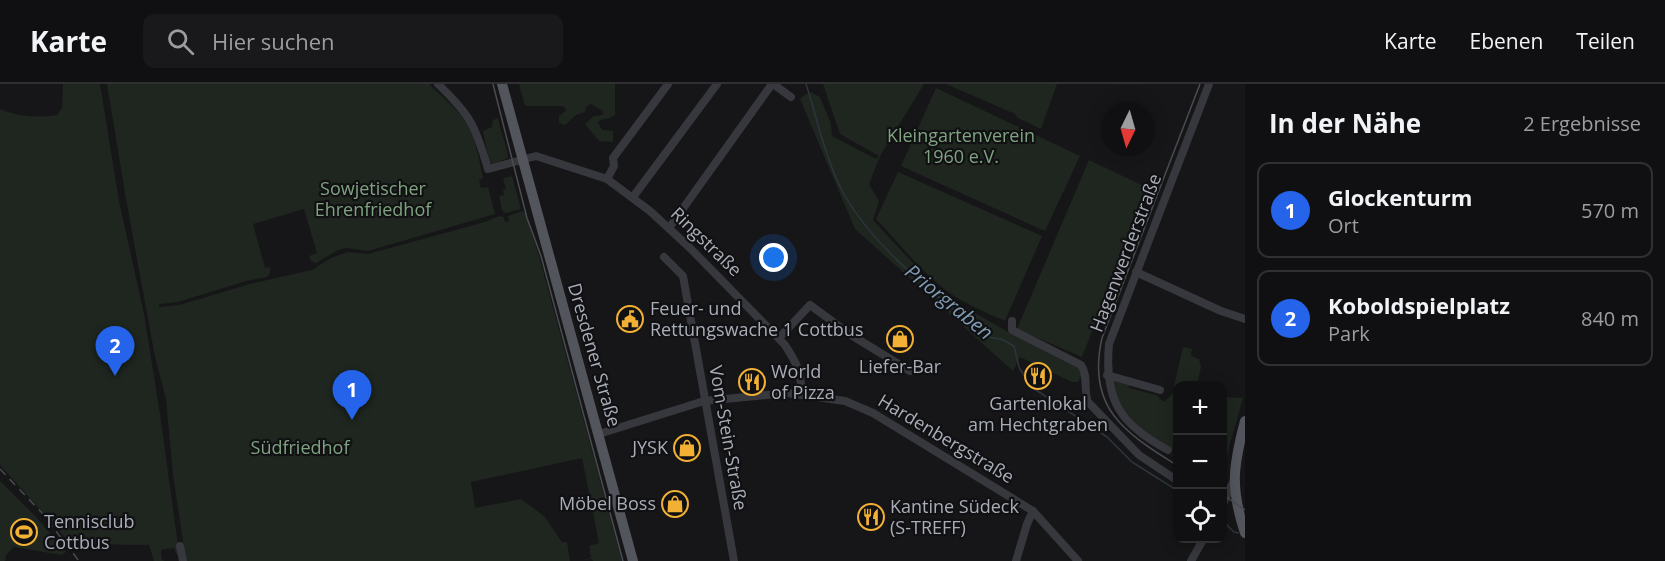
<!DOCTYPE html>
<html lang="de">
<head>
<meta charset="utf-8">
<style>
  :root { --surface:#101012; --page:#19191b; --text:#f1f3f6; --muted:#9c9d9f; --line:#303032; --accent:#2563eb }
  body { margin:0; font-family:"Open Sans",sans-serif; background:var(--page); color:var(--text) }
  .controls { position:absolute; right:18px; bottom:18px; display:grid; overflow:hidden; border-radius:12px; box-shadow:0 3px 15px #0003 }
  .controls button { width:54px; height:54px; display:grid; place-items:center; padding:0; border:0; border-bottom:2px solid var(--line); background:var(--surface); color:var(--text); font:30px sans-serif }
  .compass { position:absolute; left:1101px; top:18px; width:54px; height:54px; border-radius:50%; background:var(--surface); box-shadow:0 3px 15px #0003; rotate:185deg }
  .you { position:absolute; left:774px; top:174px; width:21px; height:21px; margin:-15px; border:4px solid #fff; border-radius:50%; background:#1a73e8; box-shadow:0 0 0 9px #1a73e833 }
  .badge { display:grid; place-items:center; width:39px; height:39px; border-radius:50%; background:var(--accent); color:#fff; font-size:20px; font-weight:700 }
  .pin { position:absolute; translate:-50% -50px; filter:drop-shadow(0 2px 3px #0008) }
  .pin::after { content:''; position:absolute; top:32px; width:21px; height:18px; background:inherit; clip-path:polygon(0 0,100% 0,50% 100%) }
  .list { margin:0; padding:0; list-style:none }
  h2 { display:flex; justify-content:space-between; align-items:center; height:78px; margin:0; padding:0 24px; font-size:26px }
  h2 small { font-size:20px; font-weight:400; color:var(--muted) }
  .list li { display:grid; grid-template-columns:39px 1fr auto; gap:18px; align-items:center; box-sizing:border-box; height:96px; margin:0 12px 12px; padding:0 12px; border:2px solid var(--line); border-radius:12px }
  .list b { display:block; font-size:22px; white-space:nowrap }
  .list p { margin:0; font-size:20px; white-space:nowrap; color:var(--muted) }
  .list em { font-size:20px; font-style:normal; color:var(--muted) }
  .icon { flex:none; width:33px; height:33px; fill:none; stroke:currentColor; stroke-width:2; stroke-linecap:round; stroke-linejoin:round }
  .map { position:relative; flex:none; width:1245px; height:477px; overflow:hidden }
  header { display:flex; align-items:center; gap:36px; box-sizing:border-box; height:84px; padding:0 30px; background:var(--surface); border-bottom:2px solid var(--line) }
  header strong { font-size:28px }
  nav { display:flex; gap:33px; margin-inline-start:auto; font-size:21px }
  .search { width:420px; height:54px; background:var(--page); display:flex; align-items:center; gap:15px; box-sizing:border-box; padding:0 21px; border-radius:12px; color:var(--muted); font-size:22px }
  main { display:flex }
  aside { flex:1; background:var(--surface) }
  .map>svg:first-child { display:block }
</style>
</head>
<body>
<header>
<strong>Karte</strong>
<div class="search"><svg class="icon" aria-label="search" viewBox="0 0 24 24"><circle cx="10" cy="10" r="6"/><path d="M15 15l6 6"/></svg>Hier suchen</div>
<nav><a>Karte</a><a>Ebenen</a><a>Teilen</a></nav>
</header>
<main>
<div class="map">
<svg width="1245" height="477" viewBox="0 0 1245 477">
  <rect width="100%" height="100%" fill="#161618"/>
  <g fill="#1e261f">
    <path d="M63,0H100L119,117L144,230L160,330L179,469L176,470L174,464L161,466L162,476L165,477H154L149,461L71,460L0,381V25C20,33 36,34 57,31L62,24Z"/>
    <path d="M107,0H429C441,12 456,24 466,38C476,54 479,76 483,94L479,96L481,104L488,103L495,130L368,167L346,164L338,166L316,179L311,177L309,172L317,169L304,125L253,140L265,184L270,183V189L267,193L246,197L178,218L159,220V223L179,221L250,200L312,186L331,174L348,168L368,170L485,138L499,132L504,133L505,138L509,137L508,132L522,127L525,129L539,172L622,477H593L592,475L583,476L591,474L589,462L599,459L582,374L471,398L475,424L521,415L544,432L562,458H567L570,477H186L173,391L166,315L155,273L126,115Z"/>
    <path d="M519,0H615V31L610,34L600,36L598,38L602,46L613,47V58L599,57L585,40L594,32L603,31V27L591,20L586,23L585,28L576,31L565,41L559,39V32L567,26L563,22H525Z"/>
    <path d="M823,0H924L880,72L869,100L879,117L873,136L936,204L948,214L1010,249L1079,283L1082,290L1078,298H1072L1020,273L1013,287L855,145L800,15L806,10L811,8L820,13L831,40L832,52L876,75L879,72L840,50Z"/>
    <path d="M946,0H1057L1041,45L1018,34L1015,30Z"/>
    <path d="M936,4L1080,72L1045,147L901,82Z"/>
    <path d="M498,34C500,48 507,59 508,74L493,80L489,77L483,47L492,43L493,36Z"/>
    <path d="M1089,76L1148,104L1082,273L1017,245Z"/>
    <path d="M898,88L1042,152L1005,237C987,229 968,221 951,210C923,190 900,160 876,135Z"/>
    <path d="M512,92L521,125L505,129L502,126L499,112L504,111L503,106L506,105L503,94Z"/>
    <path d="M1183,263L1192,265L1191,272L1199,275L1201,283L1197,301L1174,302Z"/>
    <path d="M1110,296L1129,301V304L1156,311L1164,318L1173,309L1177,310V374L1172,371L1174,365L1150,353L1120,323Z"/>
    <path d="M1223,313L1243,314L1229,363L1223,393Z"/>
    <path d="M0,397L36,433L66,468L61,471L14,463L6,471L5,477H0Z"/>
  </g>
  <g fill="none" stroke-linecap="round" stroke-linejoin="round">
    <g stroke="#2c353c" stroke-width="1.5">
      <path d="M806,0C818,37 826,78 845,112C879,170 937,210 987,253L1001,255L1014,262L1019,283L1030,302L1107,353L1132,378L1178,407"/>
      <path d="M1222,436L1234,448L1238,449"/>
    </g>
    <g stroke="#37383d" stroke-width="8">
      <path d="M438,0C471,32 475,41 488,85L536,72L607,95L650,127L690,164L785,261C797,280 802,288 801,310"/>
      <path d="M773,0L791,13"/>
      <path d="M607,95L614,82L613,74L668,0"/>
      <path d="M633,113L717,0"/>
      <path d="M669,144L772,0"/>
      <path d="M664,173L683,192L734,477"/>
      <path d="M1136,188L1221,227L1245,235"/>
      <path d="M1012,237V246L1081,281C1089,293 1083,306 1088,318L1139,371L1178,397"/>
      <path d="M779,254L810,221L851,251L910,287"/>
      <path d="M1107,291L1160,306"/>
      <path d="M599,350L704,317L787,309L845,317L873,329L1033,427L1078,477"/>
      <path d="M1168,366C1119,340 1104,315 1109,260L1209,0"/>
      <path d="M1222,422L1233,398"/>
      <path d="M180,462L183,477"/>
      <path d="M1016,477L1027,440L1033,427"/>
      <path d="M1191,477L1204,454"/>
    </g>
    <g stroke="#53555c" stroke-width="10">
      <path d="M502,0L633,477"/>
      <path d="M1245,337C1233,382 1230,404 1245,449"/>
    </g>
    <g stroke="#4a4c52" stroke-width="1.5">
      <path d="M493,0L527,134L541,172L623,477"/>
      <path d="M1178,382C1125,349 1086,324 1102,254L1200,0"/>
      <path d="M1222,410L1245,426"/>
    </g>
    <path stroke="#4a4c52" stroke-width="1.5" stroke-dasharray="8 6" stroke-linecap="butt" d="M0,385L42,429L79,477"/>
  </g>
  <defs>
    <symbol id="civic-ring" viewBox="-11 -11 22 22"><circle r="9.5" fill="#111113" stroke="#f2b134" stroke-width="1.5"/><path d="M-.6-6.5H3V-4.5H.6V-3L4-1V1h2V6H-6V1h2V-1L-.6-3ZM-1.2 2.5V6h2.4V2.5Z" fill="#f2b134"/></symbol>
    <symbol id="shop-ring" viewBox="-11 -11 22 22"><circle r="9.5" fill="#111113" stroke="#f2b134" stroke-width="1.5"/><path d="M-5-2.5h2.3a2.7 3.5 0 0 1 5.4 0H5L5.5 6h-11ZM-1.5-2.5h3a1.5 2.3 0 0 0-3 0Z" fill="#f2b134"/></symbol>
    <symbol id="restaurant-ring" viewBox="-11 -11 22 22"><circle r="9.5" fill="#111113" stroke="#f2b134" stroke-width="1.5"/><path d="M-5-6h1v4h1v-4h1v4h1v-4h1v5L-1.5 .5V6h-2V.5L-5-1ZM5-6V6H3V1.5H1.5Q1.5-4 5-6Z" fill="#f2b134"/></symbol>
    <symbol id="stadium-ring" viewBox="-11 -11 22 22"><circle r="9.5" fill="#111113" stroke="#f2b134" stroke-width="1.5"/><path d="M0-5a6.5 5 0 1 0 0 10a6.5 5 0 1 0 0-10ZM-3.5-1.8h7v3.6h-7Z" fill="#f2b134"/></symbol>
  </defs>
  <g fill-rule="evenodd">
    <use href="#civic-ring" x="615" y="220" width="30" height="30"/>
    <use href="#shop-ring" x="885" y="240" width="30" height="30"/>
    <use href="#restaurant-ring" x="1023" y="277" width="30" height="30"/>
    <use href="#restaurant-ring" x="737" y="283" width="30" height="30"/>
    <use href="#shop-ring" x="672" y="349" width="30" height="30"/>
    <use href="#shop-ring" x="660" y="405" width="30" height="30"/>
    <use href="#restaurant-ring" x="856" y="418" width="30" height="30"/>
    <use href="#stadium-ring" x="9" y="433" width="30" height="30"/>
  </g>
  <g text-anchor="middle" stroke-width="4.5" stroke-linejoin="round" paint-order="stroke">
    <g font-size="18" fill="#7fa381" stroke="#111113">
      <text x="961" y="58">Kleingartenverein<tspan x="961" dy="21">1960 e.V.</tspan></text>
      <text x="373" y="111">Sowjetischer<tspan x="373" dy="21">Ehrenfriedhof</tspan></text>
      <text x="300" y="370">Südfriedhof</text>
    </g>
    <g font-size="18" fill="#a8adb8" stroke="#111113">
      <text transform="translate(706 158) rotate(44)" y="6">Ringstraße</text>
      <text transform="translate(1126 169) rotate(-69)" y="6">Hagenwerderstraße</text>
      <text transform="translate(594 271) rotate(74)" y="6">Dresdener Straße</text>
      <text transform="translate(728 354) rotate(80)" y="6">Vom-Stein-Straße</text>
      <text transform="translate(946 355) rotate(31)" y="6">Hardenbergstraße</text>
    </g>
    <g font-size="18" fill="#a8adb8" stroke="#111113" text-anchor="start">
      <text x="650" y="231">Feuer- und<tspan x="650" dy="21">Rettungswache 1 Cottbus</tspan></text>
      <text x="900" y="289" text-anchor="middle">Liefer-Bar</text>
      <text x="771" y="294">World<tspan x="771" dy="21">of Pizza</tspan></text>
      <text x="1038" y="326" text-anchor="middle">Gartenlokal<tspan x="1038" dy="21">am Hechtgraben</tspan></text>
      <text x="668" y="370" text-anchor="end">JYSK</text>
      <text x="656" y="426" text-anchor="end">Möbel Boss</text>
      <text x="890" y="429">Kantine Südeck<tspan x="890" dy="21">(S-TREFF)</tspan></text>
      <text x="44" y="444">Tennisclub<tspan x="44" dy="21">Cottbus</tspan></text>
    </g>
    <g font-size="20" font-style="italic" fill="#7f9bb3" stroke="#111113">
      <text transform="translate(949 218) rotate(39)" y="7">Priorgraben</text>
    </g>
  </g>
</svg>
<div class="controls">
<button>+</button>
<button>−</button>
<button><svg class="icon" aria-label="locate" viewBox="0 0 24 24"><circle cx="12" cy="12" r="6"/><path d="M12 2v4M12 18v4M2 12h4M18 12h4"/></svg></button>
</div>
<svg class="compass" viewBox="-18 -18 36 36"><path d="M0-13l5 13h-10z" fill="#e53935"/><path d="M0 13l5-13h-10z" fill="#9c9d9f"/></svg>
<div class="you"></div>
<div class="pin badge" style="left:352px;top:336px">1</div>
<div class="pin badge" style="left:115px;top:292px">2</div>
</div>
<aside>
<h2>In der Nähe<small>2 Ergebnisse</small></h2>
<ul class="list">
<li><span class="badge">1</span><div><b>Glockenturm</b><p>Ort</p></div><em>570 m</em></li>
<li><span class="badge">2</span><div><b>Koboldspielplatz</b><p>Park</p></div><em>840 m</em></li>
</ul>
</aside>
</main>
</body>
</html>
